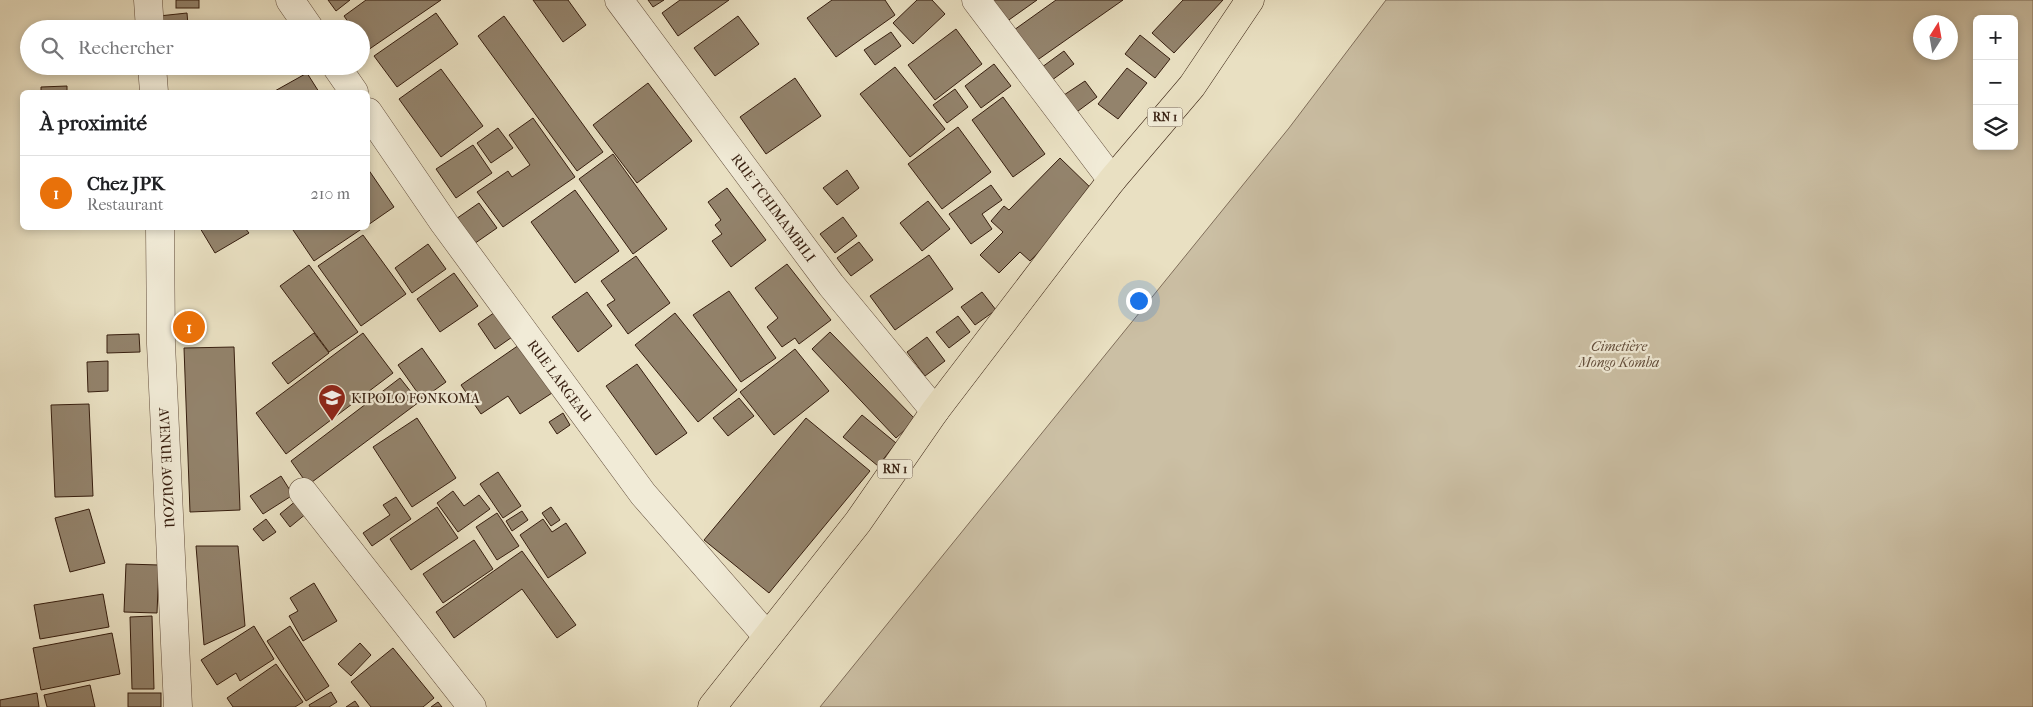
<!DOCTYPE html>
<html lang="fr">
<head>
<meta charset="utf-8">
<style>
  :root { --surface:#fff; --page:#f6f6f6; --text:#202124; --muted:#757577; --line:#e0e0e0; --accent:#0b8043 }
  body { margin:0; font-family:"IM FELL French Canon",serif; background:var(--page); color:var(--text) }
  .controls { position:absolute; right:15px; top:15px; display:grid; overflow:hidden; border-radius:8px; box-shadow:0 2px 8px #0003 }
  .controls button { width:45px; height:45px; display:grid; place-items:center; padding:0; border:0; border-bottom:1px solid var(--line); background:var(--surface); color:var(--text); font:25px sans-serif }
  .compass { position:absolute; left:1913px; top:15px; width:45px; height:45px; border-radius:50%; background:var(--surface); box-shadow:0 2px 8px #0003; rotate:11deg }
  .you { position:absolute; left:1138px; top:300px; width:18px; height:18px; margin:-12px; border:4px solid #fff; border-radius:50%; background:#1a73e8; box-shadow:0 0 0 8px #1a73e833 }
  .badge { display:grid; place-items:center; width:32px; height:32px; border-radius:50%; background:var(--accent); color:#fff; font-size:16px; font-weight:700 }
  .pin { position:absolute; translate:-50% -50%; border:2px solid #fff; box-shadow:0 1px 5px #0006 }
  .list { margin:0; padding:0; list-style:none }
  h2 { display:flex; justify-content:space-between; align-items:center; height:65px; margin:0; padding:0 20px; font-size:21px }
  h2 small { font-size:16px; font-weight:400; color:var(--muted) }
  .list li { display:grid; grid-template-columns:32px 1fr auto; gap:15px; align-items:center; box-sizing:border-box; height:75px; padding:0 20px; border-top:1px solid var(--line) }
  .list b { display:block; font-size:19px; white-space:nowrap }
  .list p { margin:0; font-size:16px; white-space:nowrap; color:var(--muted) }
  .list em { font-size:16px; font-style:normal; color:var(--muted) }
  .icon { flex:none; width:28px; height:28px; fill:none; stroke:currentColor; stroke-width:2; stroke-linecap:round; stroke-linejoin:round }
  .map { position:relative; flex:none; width:2033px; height:707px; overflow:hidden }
  .search { position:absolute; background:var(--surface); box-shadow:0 2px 8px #0003; left:20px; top:20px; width:350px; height:55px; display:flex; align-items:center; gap:12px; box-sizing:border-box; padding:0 18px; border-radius:28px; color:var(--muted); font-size:19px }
  .panel { position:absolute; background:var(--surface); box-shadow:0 2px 8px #0003; left:20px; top:90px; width:350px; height:140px; border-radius:8px }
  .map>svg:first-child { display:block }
</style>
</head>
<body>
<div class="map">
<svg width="2033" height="707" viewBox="0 0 2033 707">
  <rect width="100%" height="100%" fill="#e9e0c2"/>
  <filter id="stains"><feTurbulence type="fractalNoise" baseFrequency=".004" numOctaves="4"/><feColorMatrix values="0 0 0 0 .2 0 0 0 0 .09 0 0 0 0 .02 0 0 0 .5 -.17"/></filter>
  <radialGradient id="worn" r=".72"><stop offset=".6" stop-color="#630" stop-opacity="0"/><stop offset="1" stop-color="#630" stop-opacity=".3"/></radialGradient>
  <path fill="#cbbfa4" stroke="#806e5a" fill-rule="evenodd" d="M1386,0H2033V707H820L1289,128ZM1977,19H2014V146H1977ZM1920,22H1950V52H1920Z"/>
  <g fill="#93836c" stroke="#361e0f">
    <rect x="176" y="0" width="23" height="8"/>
    <path d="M328,0H350L336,11Z"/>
    <path d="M366,0H441L368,50L361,40V29H353L344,16Z"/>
    <path d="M533,0H568L586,25L563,42Z"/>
    <path d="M648,0H664L653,7Z"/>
    <path d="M680,0H729L678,36L662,13Z"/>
    <path d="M832,0H885L895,15L836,57L807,18Z"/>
    <path d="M917,0H932L945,14L913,44L893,23Z"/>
    <path d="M989,0H1037L1006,22Z"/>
    <path d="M1056,0H1123L1036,61L1014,30Z"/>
    <path d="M1183,0H1223L1174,53L1152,33Z"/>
    <path d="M187,13L188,25L199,24V29H160L159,16Z"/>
    <path d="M436,13L458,44L397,87L374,56Z"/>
    <path d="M504,16L603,152L577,171L478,36Z"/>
    <path d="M738,16L759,44L715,76L694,48Z"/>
    <path d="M956,29L982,64L935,100L908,65Z"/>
    <path d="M891,32L901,46L875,65L864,50Z"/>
    <path d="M1140,35L1170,59L1155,78L1125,54Z"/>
    <path d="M1064,51L1074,64L1048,83L1038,70Z"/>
    <path d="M994,64L1011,86L981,108L965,86Z"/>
    <path d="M895,67L945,129L910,157L860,94Z"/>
    <path d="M1127,68L1147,83L1118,119L1098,104Z"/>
    <path d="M441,69L483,126L441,157L399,99Z"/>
    <path d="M307,73L319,92H273Z"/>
    <path d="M795,78L821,116L766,154L740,117Z"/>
    <path d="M1085,81L1097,97L1074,114L1061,97Z"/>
    <path d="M648,83L692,141L637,183L593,125Z"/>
    <path d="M67,86V92H41V87Z"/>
    <path d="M955,89L968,107L947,123L933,105Z"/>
    <path d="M1003,97L1045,154L1013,177L972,120Z"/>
    <path d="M533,118L575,177L503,227L477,192L508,171L512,177L530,165L509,135Z"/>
    <path d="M958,127L991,172L942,209L908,164Z"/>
    <path d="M498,128L513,148L491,163L477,143Z"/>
    <path d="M473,145L492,173L456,198L436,169Z"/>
    <path d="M613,154L667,229L633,254L579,179Z"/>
    <path d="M1060,158L1096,193L1030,261L1020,252L999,273L980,255L1003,232L991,221L1004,206L1009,210Z"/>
    <path d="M368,169L394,207L368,225Z"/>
    <path d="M847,170L859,188L837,205L823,188Z"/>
    <path d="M991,185L1002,200L982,214L992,229L971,244L949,214Z"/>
    <path d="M727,188L766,240L731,267L712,241L722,234L715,225L721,220L708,202Z"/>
    <path d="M575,190L619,251L575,283L531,222Z"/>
    <path d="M928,201L950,229L922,251L900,223Z"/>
    <path d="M479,203L497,228L471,246L453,221Z"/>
    <path d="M843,217L857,236L835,253L820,234Z"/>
    <path d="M200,228H245L249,233L215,253Z"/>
    <path d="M297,228H363L314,261L293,230Z"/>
    <path d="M363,235L406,294L361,326L318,266Z"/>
    <path d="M859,242L873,260L851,276L837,258Z"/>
    <path d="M428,244L446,269L412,293L395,268Z"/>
    <path d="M929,255L953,289L895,330L870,296Z"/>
    <path d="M636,256L670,303L628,334L607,305L615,300L601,281Z"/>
    <path d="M787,264L831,320L799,344L795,338L782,347L767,327L778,318L755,288Z"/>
    <path d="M309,265L358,332L329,352L280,286Z"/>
    <path d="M454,273L478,306L440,332L417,299Z"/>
    <path d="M729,291L776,358L741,382L693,315Z"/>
    <path d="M587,292L612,326L578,352L552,317Z"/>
    <path d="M982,292L996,310L975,325L961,307Z"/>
    <path d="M498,310L515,335L495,349L478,324Z"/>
    <path d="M675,313L737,390L698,422L635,345Z"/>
    <path d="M958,316L970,332L949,348L936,332Z"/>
    <path d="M830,332L916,420L896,438L812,349Z"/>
    <path d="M314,333L329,353L288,384L272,363Z"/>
    <path d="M363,333L393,373L286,454L256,413Z"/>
    <path d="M139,334L140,352L107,353V335Z"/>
    <path d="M927,337L945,361L925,376L907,352Z"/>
    <path d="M519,345L552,393L520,414L508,396L481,414L461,385Z"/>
    <path d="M234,347L240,510L190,512L184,348Z"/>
    <path d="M422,348L446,382L422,399L398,365Z"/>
    <path d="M795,349L829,391L774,435L740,392Z"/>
    <path d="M108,361V391L88,392L87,362Z"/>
    <path d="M637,364L687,433L656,455L606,386Z"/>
    <path d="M400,378L419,402L308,485L291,461Z"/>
    <path d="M739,398L754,416L728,436L713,418Z"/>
    <path d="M89,404L93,496L55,497L51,405Z"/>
    <path d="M563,413L570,425L557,434L549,422Z"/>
    <path d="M862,415L896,443L878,466L843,437Z"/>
    <path d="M417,418L456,478L412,507L373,447Z"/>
    <path d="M806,418L870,471L769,593L704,540Z"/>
    <path d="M498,472L521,506L503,518L480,484Z"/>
    <path d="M281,476L293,495L263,514L250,496Z"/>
    <path d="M453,491L464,506L479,495L490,509L458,532L437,503Z"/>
    <path d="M396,497L411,519L372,546L363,533L390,515L383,505Z"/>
    <path d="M297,500L307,513L290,527L280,514Z"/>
    <path d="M437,507L458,538L411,570L390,539Z"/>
    <path d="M551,507L560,520L551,526L542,513Z"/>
    <path d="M89,509L105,563L70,572L55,518Z"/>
    <path d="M522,511L528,520L512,531L506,521Z"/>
    <path d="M497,513L519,546L497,560L476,527Z"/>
    <path d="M266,519L276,532L263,541L253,529Z"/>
    <path d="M543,519L552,532L566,523L586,553L548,578L520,535Z"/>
    <path d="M474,540L493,569L443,603L423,574Z"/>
    <path d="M196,546H238L245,626L204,645Z"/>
    <path d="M522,551L576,625L557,638L522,589L454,638L436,612Z"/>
    <path d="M126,564L159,565L157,613L124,612Z"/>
    <path d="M314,583L337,621L303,641L289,616L298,611L290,598Z"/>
    <path d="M103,594L109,627L40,639L34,605Z"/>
    <path d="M152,616L154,689H132L130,617Z"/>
    <path d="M254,626L274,659L240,681L236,673L217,685L201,660Z"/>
    <path d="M290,626L329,686L306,701L267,641Z"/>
    <path d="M112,633L120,674L41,690L33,648Z"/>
    <path d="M360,643L371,655L351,676L338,664Z"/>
    <path d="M393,648L434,698L423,707H371L351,682Z"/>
    <path d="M276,664L303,702L295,707H233L227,698Z"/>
    <path d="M90,685L95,707H47L44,695Z"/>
    <path d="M331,692L337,702L329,707H310L309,705Z"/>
    <path d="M37,693L39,707H0V700Z"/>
    <rect x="128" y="693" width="33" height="14"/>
    <path d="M355,701L359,707H346Z"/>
    <path d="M438,702L442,707H431Z"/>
  </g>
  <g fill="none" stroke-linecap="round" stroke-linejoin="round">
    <defs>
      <g id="minor">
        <path d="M148,0L150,29"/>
        <path d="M290,0L310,29"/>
        <path id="s1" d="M619,0L831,285L935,411"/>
        <path d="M976,0L1112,180"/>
        <path d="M152,66L154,92"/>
        <path d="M336,66L354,92"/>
        <path id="s2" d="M368,112L444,223L643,494L767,636"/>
        <path id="s3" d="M160,228L161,344L178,707"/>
        <path d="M303,492L472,707"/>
      </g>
      <path id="highway" d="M712,707L858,522L935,411L1074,229L1112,180L1192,86L1250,0"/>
    </defs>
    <use href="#minor" stroke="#634e3c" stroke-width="29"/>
    <use href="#highway" stroke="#361e0f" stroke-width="29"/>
    <use href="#minor" stroke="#f1ebd7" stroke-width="28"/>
    <use href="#highway" stroke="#e9e0c2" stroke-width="28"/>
  </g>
  <defs>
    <symbol id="school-pin" viewBox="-11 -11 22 30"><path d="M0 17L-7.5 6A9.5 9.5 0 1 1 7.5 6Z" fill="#8f2418" stroke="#f1ebd7"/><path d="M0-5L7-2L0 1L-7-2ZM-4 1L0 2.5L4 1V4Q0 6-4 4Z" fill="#fff"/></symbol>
  </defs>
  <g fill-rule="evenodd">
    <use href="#school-pin" x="316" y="382" width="32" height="43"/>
  </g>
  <g text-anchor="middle" stroke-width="4.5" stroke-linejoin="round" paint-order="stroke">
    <g fill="#f1ebd7" stroke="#6e5c4b" stroke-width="1">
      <rect x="1147.5" y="107.5" width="35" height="19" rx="4"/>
      <rect x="877.5" y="459.5" width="35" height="19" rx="4"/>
    </g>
    <g font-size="12" font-weight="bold" fill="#361e0f">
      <text x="1165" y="121">RN 1</text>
      <text x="895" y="473">RN 1</text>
    </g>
    <g font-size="14" fill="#361e0f" stroke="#f1ebd7">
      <text dy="5" stroke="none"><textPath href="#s1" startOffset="259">RUE TCHIMAMBILI</textPath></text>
      <text dy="5" stroke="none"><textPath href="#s2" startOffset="330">RUE LARGEAU</textPath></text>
      <text dy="5" stroke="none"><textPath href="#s3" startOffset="240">AVENUE AOUZOU</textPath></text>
    </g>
    <g font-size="14" font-style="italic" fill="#634e3c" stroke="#f1ebd7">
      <text x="1619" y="351">Cimetière<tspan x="1619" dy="16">Mongo Komba</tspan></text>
    </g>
    <g font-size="14" fill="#361e0f" stroke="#f1ebd7" text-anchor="start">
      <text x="351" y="403">KIPOLO FONKOMA</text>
    </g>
  </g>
  <rect width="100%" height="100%" filter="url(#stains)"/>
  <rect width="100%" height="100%" fill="url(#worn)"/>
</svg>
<div class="controls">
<button>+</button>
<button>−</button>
<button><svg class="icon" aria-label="layers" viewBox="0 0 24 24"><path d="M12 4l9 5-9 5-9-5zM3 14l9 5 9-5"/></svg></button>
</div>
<svg class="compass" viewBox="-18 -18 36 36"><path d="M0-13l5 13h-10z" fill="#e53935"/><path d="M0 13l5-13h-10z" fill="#757577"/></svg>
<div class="you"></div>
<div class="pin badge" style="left:189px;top:327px;background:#e8710a">1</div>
<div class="search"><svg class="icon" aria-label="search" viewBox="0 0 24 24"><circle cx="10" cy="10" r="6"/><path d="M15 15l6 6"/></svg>Rechercher</div>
<section class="panel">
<h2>À proximité<small></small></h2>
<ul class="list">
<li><span class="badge" style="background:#e8710a">1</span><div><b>Chez JPK</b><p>Restaurant</p></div><em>210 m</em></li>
</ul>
</section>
</div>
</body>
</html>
